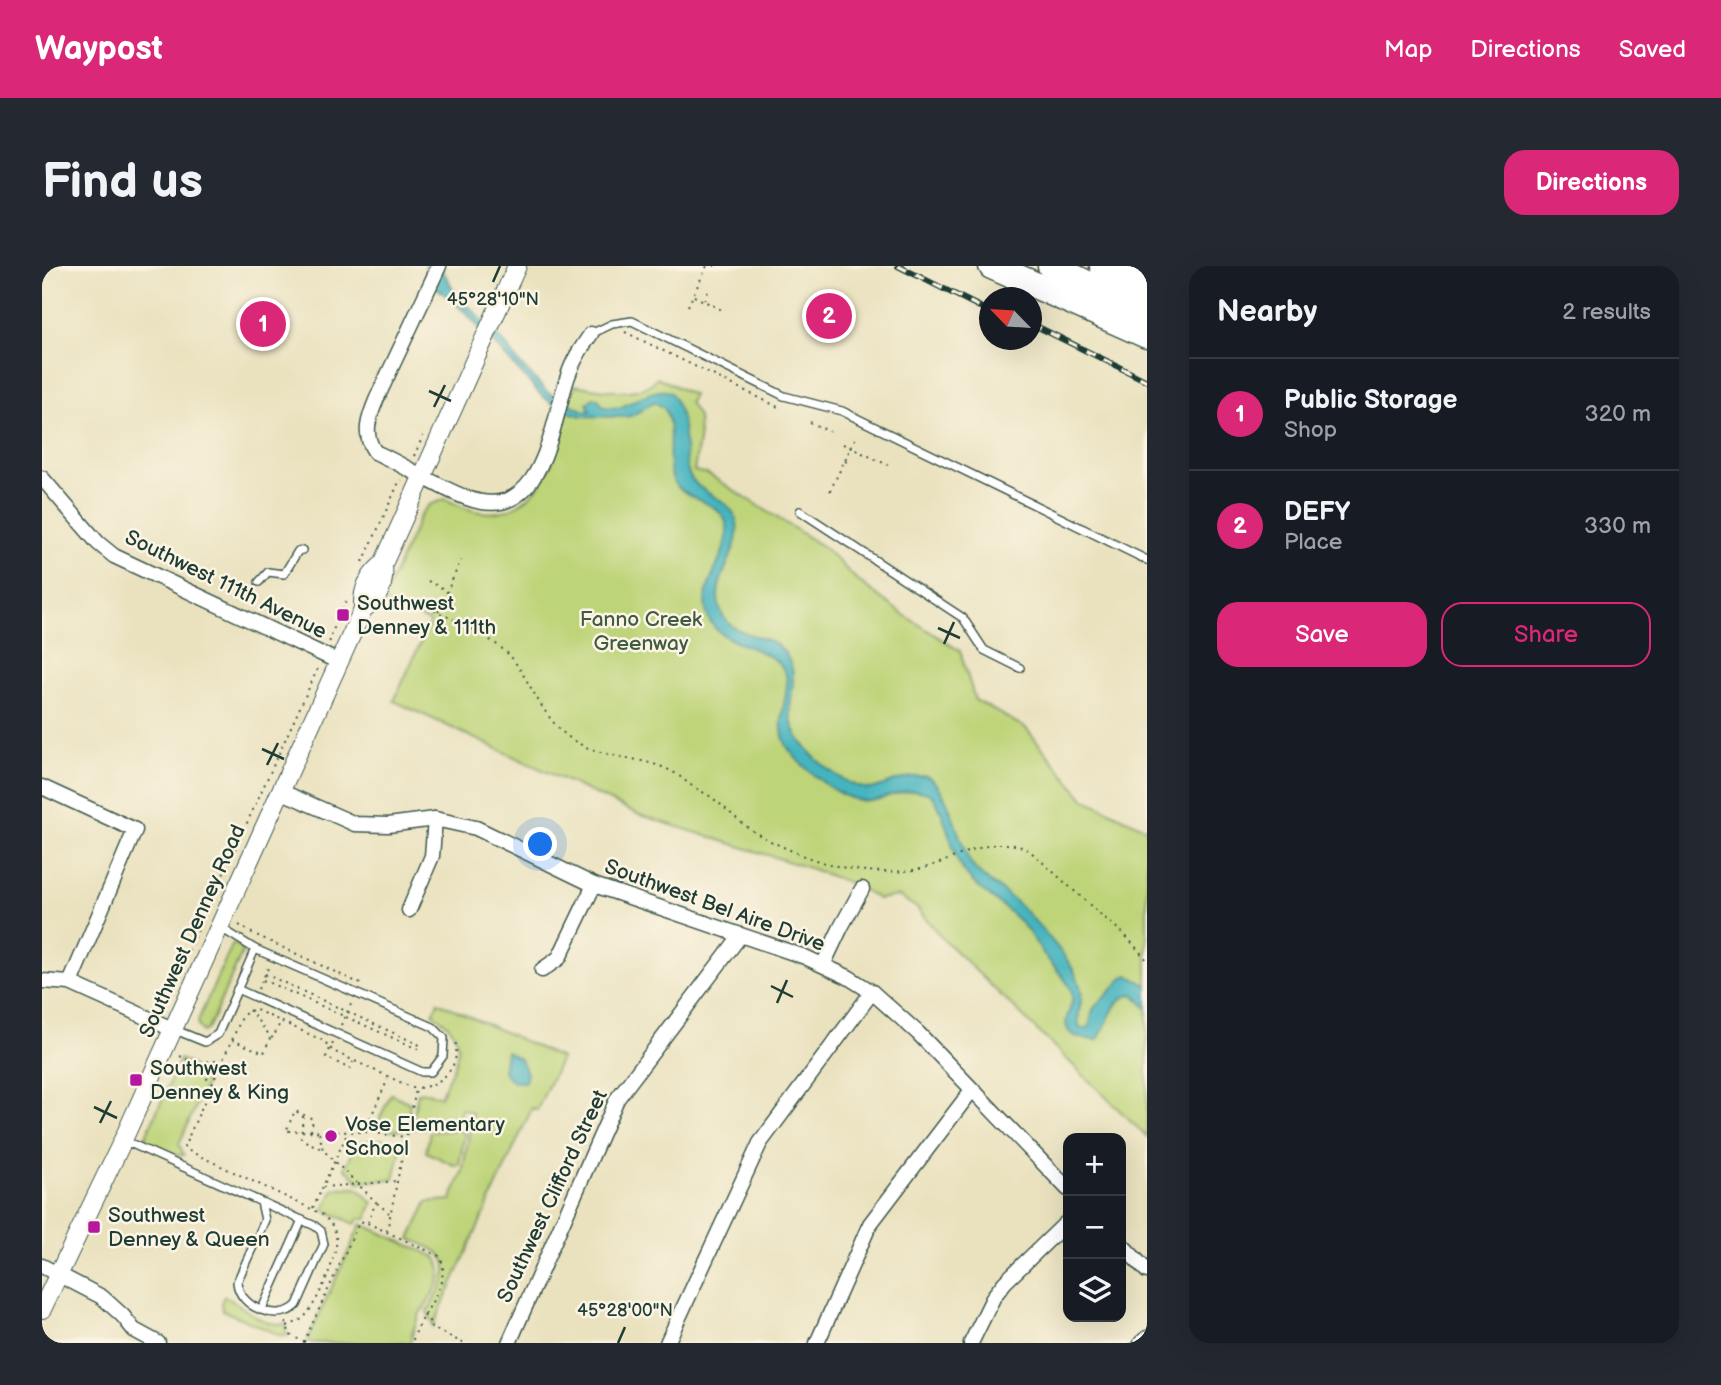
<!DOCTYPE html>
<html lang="en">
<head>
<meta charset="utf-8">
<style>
  :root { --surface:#171b24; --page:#242831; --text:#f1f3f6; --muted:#9ea1a6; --line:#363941; --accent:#db2777 }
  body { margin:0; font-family:"Balsamiq Sans",sans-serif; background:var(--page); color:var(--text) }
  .controls { position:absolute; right:21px; bottom:21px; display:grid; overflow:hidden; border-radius:14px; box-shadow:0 7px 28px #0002 }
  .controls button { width:63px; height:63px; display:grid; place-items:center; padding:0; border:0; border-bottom:2px solid var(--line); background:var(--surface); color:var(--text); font:35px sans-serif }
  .compass { position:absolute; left:937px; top:21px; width:63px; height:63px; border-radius:50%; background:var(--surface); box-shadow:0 7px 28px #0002; rotate:295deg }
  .you { position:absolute; left:499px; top:579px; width:24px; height:24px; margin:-18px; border:5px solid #fff; border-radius:50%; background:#1a73e8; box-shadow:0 0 0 10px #1a73e833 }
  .badge { display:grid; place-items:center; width:46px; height:46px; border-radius:50%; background:var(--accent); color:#fff; font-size:23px; font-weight:700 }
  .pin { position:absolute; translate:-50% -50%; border:4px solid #fff; box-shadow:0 2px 7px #0006 }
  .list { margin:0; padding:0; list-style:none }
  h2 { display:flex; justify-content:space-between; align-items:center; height:91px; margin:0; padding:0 28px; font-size:30px }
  h2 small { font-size:23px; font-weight:400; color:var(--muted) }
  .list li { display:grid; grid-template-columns:46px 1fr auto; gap:21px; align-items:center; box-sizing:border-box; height:112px; padding:0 28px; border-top:2px solid var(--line) }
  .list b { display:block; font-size:26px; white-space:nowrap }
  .list p { margin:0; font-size:23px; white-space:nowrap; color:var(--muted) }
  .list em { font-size:23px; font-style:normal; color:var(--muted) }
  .actions { display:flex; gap:14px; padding:21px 28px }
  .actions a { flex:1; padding:16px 0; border:2px solid var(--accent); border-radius:21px; text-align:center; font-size:24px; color:var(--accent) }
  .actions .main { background:var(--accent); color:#fff }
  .icon { flex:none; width:38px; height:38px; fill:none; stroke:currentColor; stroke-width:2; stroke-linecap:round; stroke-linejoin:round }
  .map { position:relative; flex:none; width:1105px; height:1077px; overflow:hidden; border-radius:21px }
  header { display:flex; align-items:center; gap:42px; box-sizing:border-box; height:98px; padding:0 35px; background:var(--accent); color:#fff }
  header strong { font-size:33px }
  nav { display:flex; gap:38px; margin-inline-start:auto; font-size:24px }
  .intro { display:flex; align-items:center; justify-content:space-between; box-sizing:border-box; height:168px; padding:0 42px }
  h1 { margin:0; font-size:49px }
  .button { padding:18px 32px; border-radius:21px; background:var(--accent); color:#fff; font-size:24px; font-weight:700 }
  main { display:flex; gap:42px; padding:0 42px }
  aside { flex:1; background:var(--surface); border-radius:21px; box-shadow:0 7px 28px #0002 }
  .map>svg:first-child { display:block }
</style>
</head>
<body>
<header>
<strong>Waypost</strong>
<nav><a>Map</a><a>Directions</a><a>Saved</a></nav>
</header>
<div class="intro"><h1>Find us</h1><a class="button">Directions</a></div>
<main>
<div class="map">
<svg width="1105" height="1077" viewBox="0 0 1105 1077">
  <rect width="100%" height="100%" fill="#fcf5e5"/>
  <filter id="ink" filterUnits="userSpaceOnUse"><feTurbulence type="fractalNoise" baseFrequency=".0143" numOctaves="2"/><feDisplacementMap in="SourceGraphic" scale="14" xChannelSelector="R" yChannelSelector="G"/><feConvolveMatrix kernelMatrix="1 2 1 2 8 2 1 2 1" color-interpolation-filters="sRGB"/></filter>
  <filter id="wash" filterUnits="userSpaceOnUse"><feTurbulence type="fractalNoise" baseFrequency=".00686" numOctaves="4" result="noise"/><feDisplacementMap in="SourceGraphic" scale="28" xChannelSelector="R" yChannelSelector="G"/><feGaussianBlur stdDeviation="1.57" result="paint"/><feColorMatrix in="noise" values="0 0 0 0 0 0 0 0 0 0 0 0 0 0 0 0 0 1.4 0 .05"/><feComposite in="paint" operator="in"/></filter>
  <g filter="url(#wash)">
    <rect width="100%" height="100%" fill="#eae2bf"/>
    <g fill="#bed479" stroke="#6e8856" stroke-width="2">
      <path d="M615,111L651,129L647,136L656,151L657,175L652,205L666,208L783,282L815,314L859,347L918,385L933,434L984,462L1042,533L1105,563V871L900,672L875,642L856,630L836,633L813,619L767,602L598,549L352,435L388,356L340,335L379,248L387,239L403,233C414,238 427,245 439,246C453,248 464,246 476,239C518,213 517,161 533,119C554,123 602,134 615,111Z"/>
      <path d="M191,677L200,683V687L166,763L161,766L156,760L157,752L159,751L158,750Z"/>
      <path d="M396,736L519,792L495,844L490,842L391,1060L385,1045C394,1031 414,1004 398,988C391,981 377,977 368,973L385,936L409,934L420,908L431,847L419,842L416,859L369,863L376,827L386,826L398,831C413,796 432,772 391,748Z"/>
      <path d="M138,793L148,798L164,817L137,878L142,889H131L115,882V880L114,881L102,874Z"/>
      <path d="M349,828L368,837L363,863L346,865L336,856Z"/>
      <path d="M416,864L423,867L417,899H412L384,886L388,866Z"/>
      <path d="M340,873L360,879L352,913L317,916L303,902L315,877Z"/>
      <path d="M315,922L331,937L324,953H316L313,958L282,944L292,923Z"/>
      <path d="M319,958L394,991C408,1012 387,1032 377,1049C373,1058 370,1068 368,1077H269L266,1073Z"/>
      <path d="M182,1030C203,1040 217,1060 243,1058L245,1070L237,1069L180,1044L179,1037Z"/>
    </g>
    <g fill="#45b4bf" stroke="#32787a" stroke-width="2">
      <path d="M383,0H398L413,26L465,80L477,97L505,126L540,144L548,145L545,137L551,132L556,133L562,141C568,141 574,143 579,141C594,135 612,120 628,126C640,143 642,162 643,182C644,190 643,200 647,208C657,230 690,231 695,256C700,287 668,312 678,343C688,374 726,365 742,386C760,410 745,427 749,453C753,481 801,522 829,523C843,519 874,506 886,511C906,520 917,576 928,596C937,611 952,618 964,628C982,641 1025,689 1034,709C1046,736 1034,738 1037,761L1042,763L1047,761L1051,743L1083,710L1086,709L1105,719V743L1092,728C1068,731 1068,759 1055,774C1045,773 1031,773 1026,764C1019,752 1035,739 1029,724C1024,711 1011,701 1003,690C997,682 991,673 985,664C966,637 929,626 915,593C909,579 899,532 886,527C868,521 851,529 834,534C805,541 772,511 753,491C722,459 757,423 740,401C725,381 684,380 669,357C649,326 688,293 685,261C683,237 647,235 634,219C620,201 635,163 622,142L612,136L591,149L584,151L539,150L518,143L499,129L423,46L393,20Z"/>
      <path d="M464,785L477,792L485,807L483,816H471L461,805Z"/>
    </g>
  </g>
  <g filter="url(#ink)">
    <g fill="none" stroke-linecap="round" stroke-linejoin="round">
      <defs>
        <g id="service">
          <path d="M549,68L570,58L590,55L742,130L800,145L1105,294"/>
          <path d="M758,245L921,352L942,384L978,402"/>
          <path d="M217,316L226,306L242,308L256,285L260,284"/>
          <path d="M179,662L213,683L391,761L402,772L401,790L389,806H380L195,723"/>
          <path d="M131,763L163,776L176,768L213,683"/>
          <path d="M81,874L273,960L279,965L282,978L255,1039C237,1057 197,1042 195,1016L223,954L219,936"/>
          <path d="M220,1043L260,954"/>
        </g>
        <g id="minor">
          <path d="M397,0L335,132C327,151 320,168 333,186C364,200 393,220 425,232C502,260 509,158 526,110C531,94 540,81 549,68"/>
          <path d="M0,212L56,277L72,290L297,396"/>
          <path d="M0,521L93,564L28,717"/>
          <path d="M238,525L313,558L346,559L393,553L434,562L552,619L763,691L806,711L830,726L876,767L1026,923"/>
          <path d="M367,644L390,590L393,553"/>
          <path d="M781,699L799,661L820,623"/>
          <path d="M500,704L517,692L552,619"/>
          <path d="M0,715L28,717L130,763"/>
          <path d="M1079,978L1105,1005"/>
          <path d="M0,1000L60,1031L81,1050L92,1064L116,1077"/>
          <path d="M467,1077L575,833L698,670"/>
          <path d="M625,1077L718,877L830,726"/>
          <path d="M775,1077L828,958L930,824"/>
          <path d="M929,1077L952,1030L963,1016L1026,955"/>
          <path d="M1099,1077L1105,1072"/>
        </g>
        <g id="tertiary">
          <path d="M321,343C338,332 343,318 341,298"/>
          <path d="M0,1043L81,874L321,343C320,323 326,311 341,298L475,0"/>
        </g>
        <g id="motorway">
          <path d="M950,0L1105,69"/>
          <path d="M1009,0L1105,48"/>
          <path d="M1061,0L1105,22"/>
        </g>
      </defs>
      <use href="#service" stroke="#3d5649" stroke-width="10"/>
      <use href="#minor" stroke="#3d5649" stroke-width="17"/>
      <use href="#tertiary" stroke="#3d5649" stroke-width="20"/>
      <use href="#motorway" stroke="#3d5649" stroke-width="29"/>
      <g stroke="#3d5649" stroke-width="2" stroke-dasharray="2 5" stroke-linecap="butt">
        <path d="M672,0H673"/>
        <path d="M652,30L682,45"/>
        <path d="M662,34L666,26"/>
        <path d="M646,40L665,0"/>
        <path d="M583,66L736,141"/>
        <path d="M768,156L788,166"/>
        <path d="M801,178L846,199"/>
        <path d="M372,190L381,170"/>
        <path d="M803,195L809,198"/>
        <path d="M788,225L813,173"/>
        <path d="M321,296L357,216L360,214"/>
        <path d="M386,315L404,324"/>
        <path d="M352,332C380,336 450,369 469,391C489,416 501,453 528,472C556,493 598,489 629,505C637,509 643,515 650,520C656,524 663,527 669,531C680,539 690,549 701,558C715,569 732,577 748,584C787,602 834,611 877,603C913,596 952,564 988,585L1059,649L1082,668L1105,694"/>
        <path d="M396,346L419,294"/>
        <path d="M288,376L287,373L305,333"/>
        <path d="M197,659L210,667L321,719"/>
        <path d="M223,708L380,780"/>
        <path d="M221,714L378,784"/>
        <path d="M216,723L227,700"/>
        <path d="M120,742L277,400"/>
        <path d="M207,744L229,771L231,772L238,757"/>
        <path d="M299,759L310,736"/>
        <path d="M190,774L222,787L228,772"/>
        <path d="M291,777L284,791L308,803L311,796"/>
        <path d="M138,790L150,796L168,816"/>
        <path d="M151,796L177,795"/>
        <path d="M261,850L259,873L280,883"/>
        <path d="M269,865L271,853L253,845L244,865L322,866L346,813"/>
        <path d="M323,866L363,871"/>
        <path d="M277,867L281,884L334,936L326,956"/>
        <path d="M281,921L355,915"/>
        <path d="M335,937L347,947"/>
        <path d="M271,942L306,866"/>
        <path d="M345,965L374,823"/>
        <path d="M382,1049L387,1055L388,1061L421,1077"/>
        <path d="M244,1056L248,1069L264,1077"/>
        <path d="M245,1060C253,1057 259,1055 264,1049C276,1035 297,989 294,971C293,961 287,955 280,948L145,884L142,881L201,749L212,743L282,775L291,785L371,822C397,823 420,801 413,775"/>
        <path d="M262,1076L315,961L321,955L397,990C413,1014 376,1051 370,1077"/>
      </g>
      <use href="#service" stroke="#fff" stroke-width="7"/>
      <use href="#minor" stroke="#fff" stroke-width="14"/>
      <use href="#tertiary" stroke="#fff" stroke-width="18"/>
      <use href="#motorway" stroke="#fff" stroke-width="26"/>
      <defs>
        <g id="rail">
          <path d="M856,0L948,46"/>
          <path d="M990,58L1105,115"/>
        </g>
      </defs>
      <use href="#rail" stroke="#1f3d34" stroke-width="6"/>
      <use href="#rail" stroke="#fcf5e5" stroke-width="3.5" stroke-dasharray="10" stroke-linecap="butt"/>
    </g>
  </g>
  <path fill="none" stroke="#1f3d34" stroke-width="2.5" d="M451,16L458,0M387,125L409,135M392,141L403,119M896,362L918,372M902,378L912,356M220,483L242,493M225,499L236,477M729,720L751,731M735,737L745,714M52,841L75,852M58,857L69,835M576,1077L583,1061"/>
  <g fill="#b5179e" stroke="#fcf5e5" stroke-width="2.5">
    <rect x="294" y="342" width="14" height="14" rx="3.5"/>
    <rect x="87" y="807" width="14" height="14" rx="3.5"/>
    <circle cx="289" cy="870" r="7"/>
    <rect x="45" y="954" width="14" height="14" rx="3.5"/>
  </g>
  <g text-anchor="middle" stroke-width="5" stroke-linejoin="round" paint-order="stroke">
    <g font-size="21" fill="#1f3d34" stroke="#fcf5e5">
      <text transform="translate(184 318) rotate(26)" y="7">Southwest 111th Avenue</text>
      <text transform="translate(673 639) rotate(20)" y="7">Southwest Bel Aire Drive</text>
      <text transform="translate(150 665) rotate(-66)" y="7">Southwest Denney Road</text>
      <text transform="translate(510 930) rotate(-65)" y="7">Southwest Clifford Street</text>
    </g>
    <g font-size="21" fill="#1f3d34" stroke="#fcf5e5" text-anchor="start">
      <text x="315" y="344">Southwest<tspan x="315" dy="24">Denney &amp; 111th</tspan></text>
      <text x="108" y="809">Southwest<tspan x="108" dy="24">Denney &amp; King</tspan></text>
      <text x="303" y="865">Vose Elementary<tspan x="303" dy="24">School</tspan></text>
      <text x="66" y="956">Southwest<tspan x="66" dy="24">Denney &amp; Queen</tspan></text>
    </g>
    <g font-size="21" fill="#3f5b42" stroke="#fcf5e5">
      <text x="599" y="360">Fanno Creek<tspan x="599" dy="24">Greenway</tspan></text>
    </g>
  </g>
  <g font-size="18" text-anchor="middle" fill="#1f3d34" stroke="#fcf5e5" stroke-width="5" stroke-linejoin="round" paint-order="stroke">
    <text x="451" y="39">45°28'10"N</text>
    <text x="583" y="1050">45°28'00"N</text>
  </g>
</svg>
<div class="controls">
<button>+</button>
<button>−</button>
<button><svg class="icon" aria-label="layers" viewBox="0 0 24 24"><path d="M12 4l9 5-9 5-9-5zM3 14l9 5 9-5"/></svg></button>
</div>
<svg class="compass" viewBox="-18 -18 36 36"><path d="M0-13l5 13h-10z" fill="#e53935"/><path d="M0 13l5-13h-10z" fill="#9ea1a6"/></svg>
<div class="you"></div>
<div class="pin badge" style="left:221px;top:58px">1</div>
<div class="pin badge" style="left:787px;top:50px">2</div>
</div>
<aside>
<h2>Nearby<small>2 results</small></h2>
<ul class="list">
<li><span class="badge">1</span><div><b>Public Storage</b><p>Shop</p></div><em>320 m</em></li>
<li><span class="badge">2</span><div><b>DEFY</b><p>Place</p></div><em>330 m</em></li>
</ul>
<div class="actions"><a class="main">Save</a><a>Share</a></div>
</aside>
</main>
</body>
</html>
